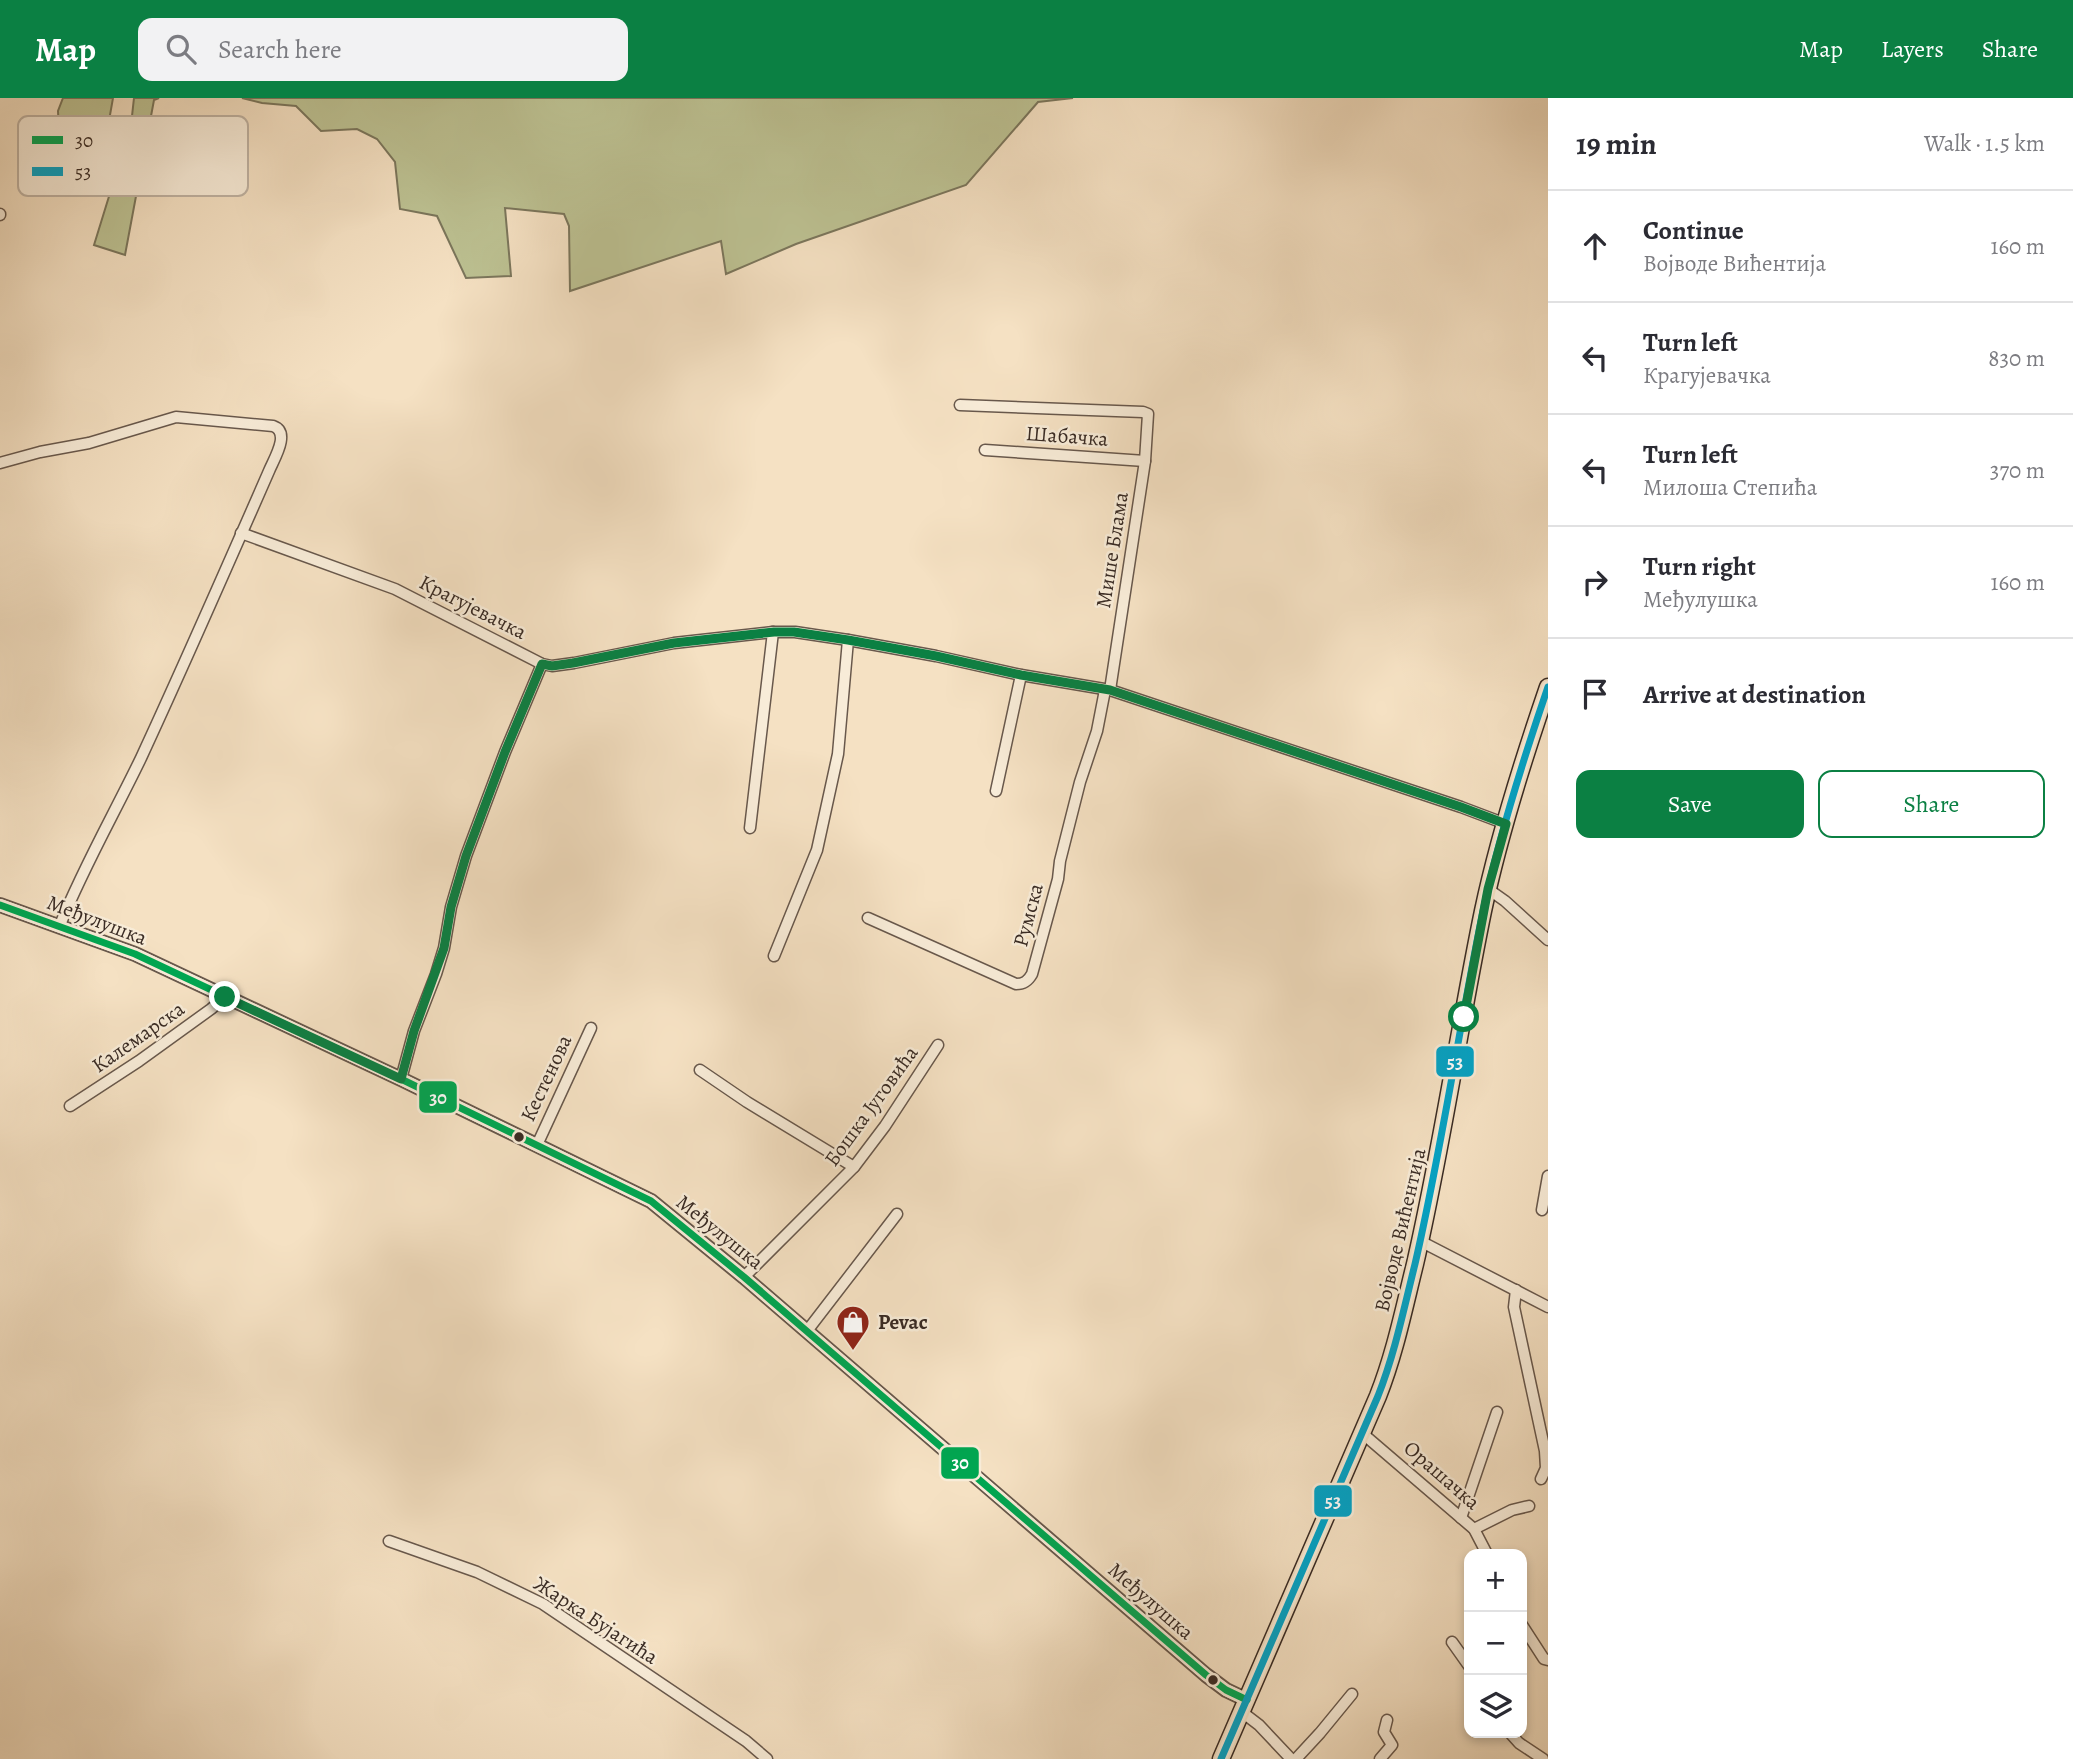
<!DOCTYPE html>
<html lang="en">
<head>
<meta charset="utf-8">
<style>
  :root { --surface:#fff; --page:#f2f2f3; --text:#2b2b33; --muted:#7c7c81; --line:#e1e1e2; --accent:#0b8043 }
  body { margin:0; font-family:Alegreya,serif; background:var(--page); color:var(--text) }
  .controls { position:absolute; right:21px; bottom:21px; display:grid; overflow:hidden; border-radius:14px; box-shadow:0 4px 10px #0003 }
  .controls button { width:63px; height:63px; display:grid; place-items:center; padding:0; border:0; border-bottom:2px solid var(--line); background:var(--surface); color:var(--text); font:35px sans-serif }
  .stop { position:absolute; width:21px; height:21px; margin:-16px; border:5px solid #0b8043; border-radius:50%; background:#fff }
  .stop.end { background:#0b8043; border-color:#fff; box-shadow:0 2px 7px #0008 }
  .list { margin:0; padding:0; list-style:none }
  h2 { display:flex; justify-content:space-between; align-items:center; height:91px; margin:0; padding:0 28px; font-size:30px }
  h2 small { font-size:23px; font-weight:400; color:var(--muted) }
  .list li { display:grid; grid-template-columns:46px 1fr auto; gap:21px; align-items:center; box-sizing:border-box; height:112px; padding:0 28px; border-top:2px solid var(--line) }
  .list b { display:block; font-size:26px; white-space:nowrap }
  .list p { margin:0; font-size:23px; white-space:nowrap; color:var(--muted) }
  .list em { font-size:23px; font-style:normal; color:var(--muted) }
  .actions { display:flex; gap:14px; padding:21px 28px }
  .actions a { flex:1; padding:16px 0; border:2px solid var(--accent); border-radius:14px; text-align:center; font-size:24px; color:var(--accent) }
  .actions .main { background:var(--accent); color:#fff }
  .icon { flex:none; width:38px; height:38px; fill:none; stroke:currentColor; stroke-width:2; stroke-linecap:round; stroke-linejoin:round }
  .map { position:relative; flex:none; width:1548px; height:1661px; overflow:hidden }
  header { display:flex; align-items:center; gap:42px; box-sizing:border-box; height:98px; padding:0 35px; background:var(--accent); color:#fff }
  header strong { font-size:33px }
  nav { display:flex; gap:38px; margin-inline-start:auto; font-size:24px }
  .search { width:490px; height:63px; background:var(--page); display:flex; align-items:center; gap:18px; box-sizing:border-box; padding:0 24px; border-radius:14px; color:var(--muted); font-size:26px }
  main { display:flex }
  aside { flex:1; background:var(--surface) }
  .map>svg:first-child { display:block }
</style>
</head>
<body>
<header>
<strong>Map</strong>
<div class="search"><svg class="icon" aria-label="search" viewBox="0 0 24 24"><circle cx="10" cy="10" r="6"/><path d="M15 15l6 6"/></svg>Search here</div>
<nav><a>Map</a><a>Layers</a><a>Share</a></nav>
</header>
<main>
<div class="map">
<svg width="1548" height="1661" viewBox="0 0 1548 1661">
  <rect width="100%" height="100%" fill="#f5e1c3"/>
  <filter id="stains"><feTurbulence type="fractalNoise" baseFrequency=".00286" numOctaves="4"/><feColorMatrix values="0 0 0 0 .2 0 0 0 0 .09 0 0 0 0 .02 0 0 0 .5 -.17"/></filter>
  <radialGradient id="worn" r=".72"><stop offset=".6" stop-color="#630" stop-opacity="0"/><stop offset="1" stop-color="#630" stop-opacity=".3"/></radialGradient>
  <g fill="#bdc293" stroke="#7b765c" stroke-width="2">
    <path d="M63,0H113L104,51L94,67L60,60L58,13Z"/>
    <path d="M134,0H159L154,2L125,157L94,147L131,27Z"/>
    <path d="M242,0H1073L1038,4L966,87L796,146L726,176L721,143L570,193L569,128L564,116L505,110L511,178L466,180L437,118L400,111L395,64L377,41L357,31L321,33L296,8L262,5Z"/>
  </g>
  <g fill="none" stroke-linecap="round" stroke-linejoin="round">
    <defs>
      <g id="minor">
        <path d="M0,117V116"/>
        <path d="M960,307L1143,314L1148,316L1145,363L1110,592"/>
        <path d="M985,352L1145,363"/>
        <path d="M0,365L40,354L89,345L176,319L273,328C291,334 274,361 269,373C227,469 185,565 141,660C114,716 83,770 60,827"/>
        <path d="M241,435L395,491L542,566L552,568L574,565L674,545L773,534H795L848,542L936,558L1021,577L1110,592L1461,709L1506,726"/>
        <path d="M996,693L1021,577"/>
        <path d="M750,730L773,534"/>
        <path d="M1488,791L1505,803L1548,842"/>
        <path d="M868,820L1016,886C1024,886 1028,883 1032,876L1058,781L1060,763L1080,684L1097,633L1105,592"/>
        <path d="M774,858L817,752L838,656L848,542"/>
        <path d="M700,972L747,1004L854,1069"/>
        <path d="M401,981L414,933L436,876L444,850L451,809L466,758L505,654L542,566"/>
        <path d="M70,1008L139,963L211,911L225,899"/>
        <path d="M537,1047L591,930"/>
        <path d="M1542,1112L1548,1078"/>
        <path d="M1420,1143L1548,1209"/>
        <path d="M744,1179L854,1069L885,1028L938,947"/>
        <path d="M1516,1192L1514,1209L1545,1353L1546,1370L1541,1381"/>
        <path d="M807,1233L897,1116"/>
        <path d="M1362,1335L1474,1431L1487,1456"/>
        <path d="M1461,1420L1497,1314"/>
        <path d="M1474,1431L1512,1412L1529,1408"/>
        <path d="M389,1443L477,1474L543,1506L746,1643L767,1661"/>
        <path d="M1522,1527L1544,1561L1548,1562"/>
        <path d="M1452,1544L1469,1568"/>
        <path d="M1242,1614L1259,1627L1291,1661"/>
        <path d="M1510,1635L1519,1645L1543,1661"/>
        <path d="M1296,1661L1320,1635L1352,1596"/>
        <path d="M1380,1661L1392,1647L1384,1634L1387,1622"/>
      </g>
      <path id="tertiary" d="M0,807L135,856L401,981L651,1103L744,1179L1206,1577L1226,1592L1247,1602"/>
      <path id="primary" d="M1221,1661L1378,1298C1395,1255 1404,1210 1415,1166C1442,1049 1459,930 1483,813C1499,737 1523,662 1548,589"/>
    </defs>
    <use href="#minor" stroke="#68584c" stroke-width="13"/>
    <use href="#tertiary" stroke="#68584c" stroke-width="16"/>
    <use href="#primary" stroke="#392b24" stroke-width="19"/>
    <use href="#minor" stroke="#f8ecd8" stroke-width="10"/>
    <use href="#tertiary" stroke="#f8ecd8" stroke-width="12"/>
    <use href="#primary" stroke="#f5e1c3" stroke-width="16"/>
    <defs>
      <path id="bus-1" d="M0,807L135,856L401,981L651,1103L744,1179L1206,1577L1226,1592L1247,1602"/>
      <path id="bus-2" d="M1221,1661L1378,1298C1395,1255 1404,1210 1415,1166C1442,1049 1459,930 1483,813C1499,737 1523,662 1548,589"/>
    </defs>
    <use href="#bus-1" stroke="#f8ecd8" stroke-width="12"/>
    <use href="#bus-2" stroke="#f8ecd8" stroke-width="12"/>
    <use href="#bus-1" stroke="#00a651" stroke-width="7"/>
    <use href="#bus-2" stroke="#03a3c6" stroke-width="7"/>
  </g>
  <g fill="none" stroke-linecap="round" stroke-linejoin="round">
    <path stroke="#0b8043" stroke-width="9" d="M225,899L401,981L414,933L444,850L451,809L466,758L505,654L542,566L552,568L573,565L674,545L774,534H794L848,542L936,558L1021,577L1110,592L1461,709L1506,726L1488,791L1464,919"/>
  </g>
  <defs>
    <symbol id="shop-pin" viewBox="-11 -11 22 30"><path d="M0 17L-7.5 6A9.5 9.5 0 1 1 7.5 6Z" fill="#8f2418" stroke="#f8ecd8"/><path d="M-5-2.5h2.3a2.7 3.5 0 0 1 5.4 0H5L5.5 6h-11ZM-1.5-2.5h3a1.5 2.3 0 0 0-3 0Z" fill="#fff"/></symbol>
  </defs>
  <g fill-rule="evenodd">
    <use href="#shop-pin" x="834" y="1205" width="38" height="52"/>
  </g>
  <g fill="#392b24" stroke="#f8ecd8" stroke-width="2.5">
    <circle cx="519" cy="1039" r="6"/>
    <circle cx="1213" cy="1582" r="6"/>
  </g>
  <g text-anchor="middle" stroke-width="5" stroke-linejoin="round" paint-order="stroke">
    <g font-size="21" fill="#392b24" stroke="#f8ecd8">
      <text transform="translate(1067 338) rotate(4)" y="7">Шабачка</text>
      <text transform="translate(1112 452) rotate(-81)" y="7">Мише Блама</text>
      <text transform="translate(473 509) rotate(27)" y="7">Крагујевачка</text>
      <text transform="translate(1028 817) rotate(-75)" y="7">Румска</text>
      <text transform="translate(97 822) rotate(21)" y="7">Међулушка</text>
      <text transform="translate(138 939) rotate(-35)" y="7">Калемарска</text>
      <text transform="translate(546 980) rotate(-65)" y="7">Кестенова</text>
      <text transform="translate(871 1008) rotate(-54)" y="7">Бошка Југовића</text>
      <text transform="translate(1400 1132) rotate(-77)" y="7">Војводе Вићентија</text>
      <text transform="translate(720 1134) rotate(39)" y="7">Међулушка</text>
      <text transform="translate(1442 1377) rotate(41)" y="7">Орашачка</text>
      <text transform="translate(1151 1503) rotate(41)" y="7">Међулушка</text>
      <text transform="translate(596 1522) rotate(33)" y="7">Жарка Бујагића</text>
    </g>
    <g font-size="21" font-weight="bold" fill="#392b24" stroke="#f8ecd8" text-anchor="start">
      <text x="878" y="1231">Pevac</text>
    </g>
  </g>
  <rect x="18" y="18" width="230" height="80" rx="10" fill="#f8ecd8" stroke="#bfb2a2" stroke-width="2"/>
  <rect x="32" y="38" width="31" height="8" fill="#00a651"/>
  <rect x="32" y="69" width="31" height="9" fill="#03a3c6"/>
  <g font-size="19" fill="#392b24">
    <text x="75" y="49">30</text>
    <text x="75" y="80">53</text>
  </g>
  <g stroke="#f8ecd8" stroke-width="2.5">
    <rect x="1435" y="947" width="40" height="33" rx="7" fill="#03a3c6"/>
    <rect x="418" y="982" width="40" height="34" rx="7" fill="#00a651"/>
    <rect x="940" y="1348" width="40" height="34" rx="7" fill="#00a651"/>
    <rect x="1313" y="1386" width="40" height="34" rx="7" fill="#03a3c6"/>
  </g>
  <g font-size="19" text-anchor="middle" font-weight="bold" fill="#fff">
    <text x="1455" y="970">53</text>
    <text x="438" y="1006">30</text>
    <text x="960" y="1371">30</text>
    <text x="1333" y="1409">53</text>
  </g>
  <rect width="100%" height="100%" filter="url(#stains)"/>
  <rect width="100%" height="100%" fill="url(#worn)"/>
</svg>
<div class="controls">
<button>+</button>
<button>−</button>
<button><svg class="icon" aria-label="layers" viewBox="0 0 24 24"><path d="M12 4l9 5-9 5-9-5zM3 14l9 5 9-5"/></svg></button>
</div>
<div class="stop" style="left:1464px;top:919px"></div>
<div class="stop end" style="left:225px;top:899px"></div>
</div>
<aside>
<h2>19 min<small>Walk · 1.5 km</small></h2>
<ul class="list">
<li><svg class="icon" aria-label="ahead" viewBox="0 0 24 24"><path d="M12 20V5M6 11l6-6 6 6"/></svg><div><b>Continue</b><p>Војводе Вићентија</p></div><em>160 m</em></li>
<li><svg class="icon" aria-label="left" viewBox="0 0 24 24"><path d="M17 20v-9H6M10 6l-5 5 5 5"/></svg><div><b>Turn left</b><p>Крагујевачка</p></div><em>830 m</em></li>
<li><svg class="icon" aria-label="left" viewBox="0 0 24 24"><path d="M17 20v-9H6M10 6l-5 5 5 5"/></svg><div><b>Turn left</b><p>Милоша Степића</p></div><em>370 m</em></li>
<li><svg class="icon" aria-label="right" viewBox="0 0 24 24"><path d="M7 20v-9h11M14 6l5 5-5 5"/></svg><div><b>Turn right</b><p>Међулушка</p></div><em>160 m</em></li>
<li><svg class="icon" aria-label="arrive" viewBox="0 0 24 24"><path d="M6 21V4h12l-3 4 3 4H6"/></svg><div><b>Arrive at destination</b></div></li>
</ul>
<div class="actions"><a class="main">Save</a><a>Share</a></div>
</aside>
</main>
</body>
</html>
